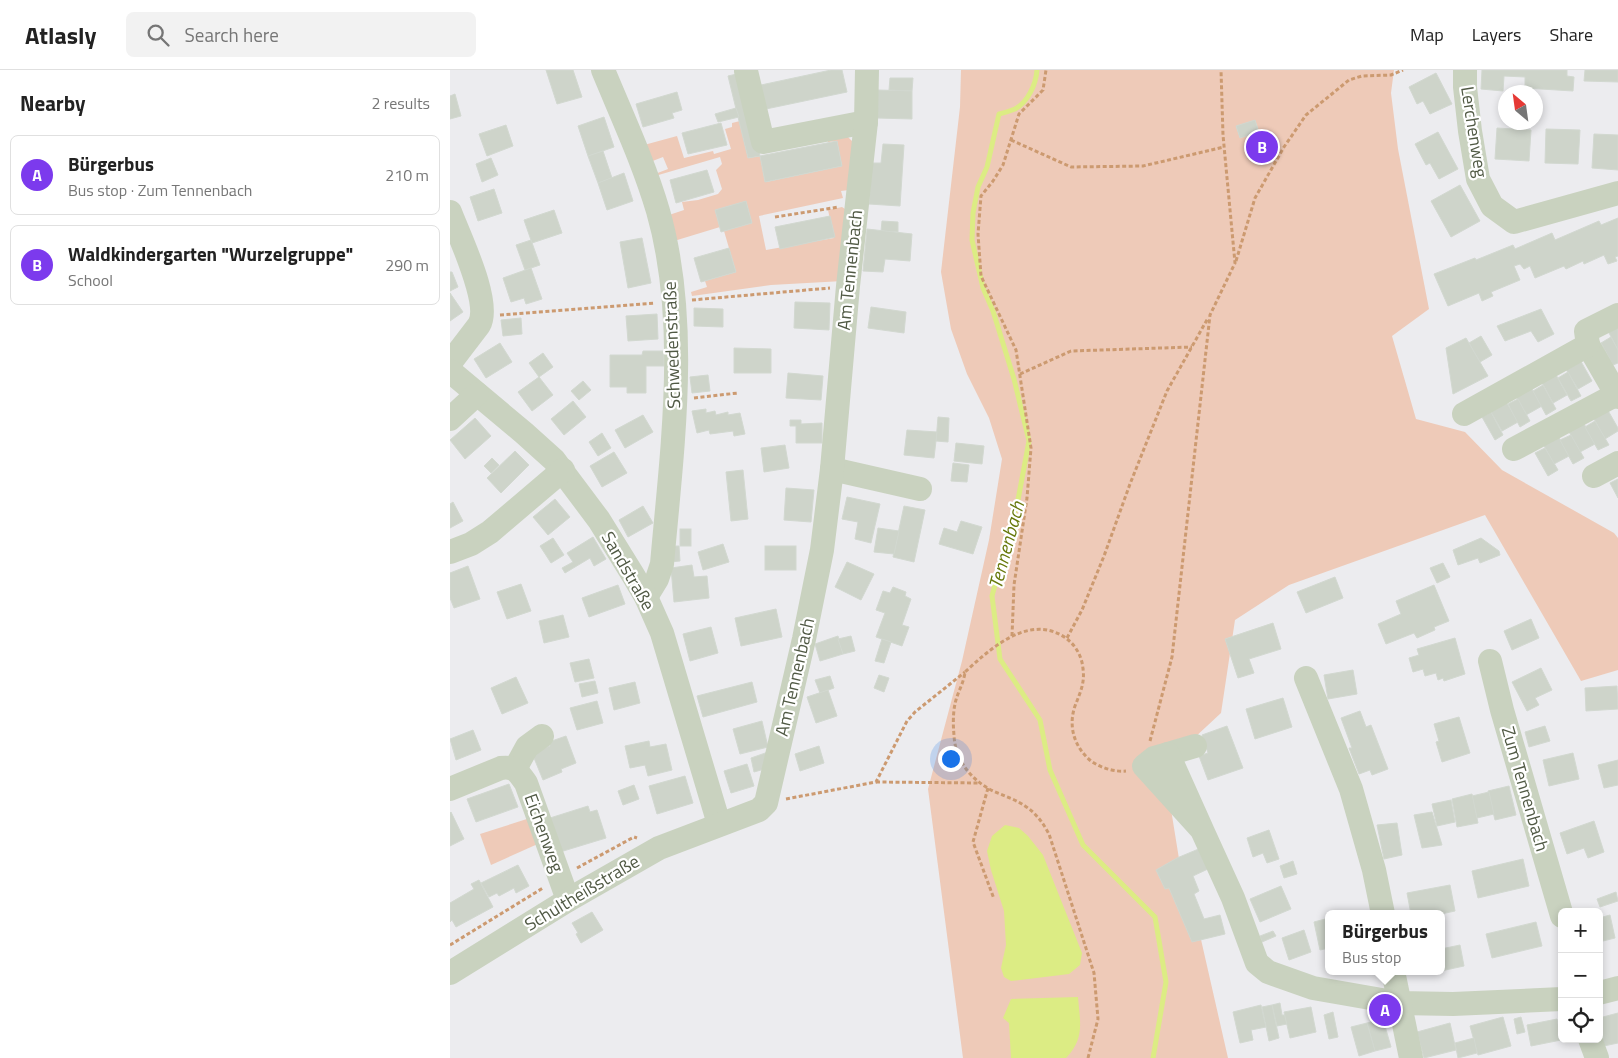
<!DOCTYPE html>
<html lang="en">
<head>
<meta charset="utf-8">
<style>
  :root { --surface:#fff; --page:#f2f2f2; --text:#222; --muted:#767676; --line:#e0e0e0; --accent:#7c3aed }
  body { margin:0; font-family:"Titillium Web",sans-serif; background:var(--page); color:var(--text) }
  .controls { position:absolute; right:15px; bottom:15px; display:grid; overflow:hidden; border-radius:8px; box-shadow:0 2px 8px #0003 }
  .controls button { width:45px; height:45px; display:grid; place-items:center; padding:0; border:0; border-bottom:1px solid var(--line); background:var(--surface); color:var(--text); font:25px sans-serif }
  .compass { position:absolute; left:1048px; top:15px; width:45px; height:45px; border-radius:50%; background:var(--surface); box-shadow:0 2px 8px #0003; rotate:331deg }
  .you { position:absolute; left:500px; top:688px; width:18px; height:18px; margin:-12px; border:4px solid #fff; border-radius:50%; background:#1a73e8; box-shadow:0 0 0 8px #1a73e833 }
  .badge { display:grid; place-items:center; width:32px; height:32px; border-radius:50%; background:var(--accent); color:#fff; font-size:16px; font-weight:700 }
  .pin { position:absolute; translate:-50% -50%; border:2px solid #fff; box-shadow:0 1px 5px #0006 }
  .popup { position:absolute; left:875px; top:840px; width:120px; height:65px; box-sizing:border-box; display:grid; place-content:center; border-radius:8px; background:var(--surface); filter:drop-shadow(0 1px 4px #0005); font-size:16px; white-space:nowrap; color:var(--muted) }
  .popup b { font-size:19px; color:var(--text) }
  .popup::after { content:''; position:absolute; left:50%; top:100%; margin-left:-10px; border:10px solid transparent; border-top-color:var(--surface) }
  .list { margin:0; padding:0; list-style:none }
  h2 { display:flex; justify-content:space-between; align-items:center; height:65px; margin:0; padding:0 20px; font-size:21px }
  h2 small { font-size:16px; font-weight:400; color:var(--muted) }
  .list li { display:grid; grid-template-columns:32px 1fr auto; gap:15px; align-items:center; box-sizing:border-box; height:80px; margin:0 10px 10px; padding:0 10px; border:1px solid var(--line); border-radius:8px }
  .list b { display:block; font-size:19px; white-space:nowrap }
  .list p { margin:0; font-size:16px; white-space:nowrap; color:var(--muted) }
  .list em { font-size:16px; font-style:normal; color:var(--muted) }
  .icon { flex:none; width:28px; height:28px; fill:none; stroke:currentColor; stroke-width:2; stroke-linecap:round; stroke-linejoin:round }
  .map { position:relative; flex:none; width:1168px; height:988px; overflow:hidden }
  header { display:flex; align-items:center; gap:30px; box-sizing:border-box; height:70px; padding:0 25px; background:var(--surface); border-bottom:1px solid var(--line) }
  header strong { font-size:24px }
  nav { display:flex; gap:28px; margin-inline-start:auto; font-size:18px }
  .search { width:350px; height:45px; background:var(--page); display:flex; align-items:center; gap:12px; box-sizing:border-box; padding:0 18px; border-radius:8px; color:var(--muted); font-size:19px }
  main { display:flex }
  aside { flex:1; background:var(--surface) }
  .map>svg:first-child { display:block }
</style>
</head>
<body>
<header>
<strong>Atlasly</strong>
<div class="search"><svg class="icon" aria-label="search" viewBox="0 0 24 24"><circle cx="10" cy="10" r="6"/><path d="M15 15l6 6"/></svg>Search here</div>
<nav><a>Map</a><a>Layers</a><a>Share</a></nav>
</header>
<main>
<aside>
<h2>Nearby<small>2 results</small></h2>
<ul class="list">
<li><span class="badge">A</span><div><b>Bürgerbus</b><p>Bus stop · Zum Tennenbach</p></div><em>210 m</em></li>
<li><span class="badge">B</span><div><b>Waldkindergarten &quot;Wurzelgruppe&quot;</b><p>School</p></div><em>290 m</em></li>
</ul>
</aside>
<div class="map">
<svg width="1168" height="988" viewBox="0 0 1168 988">
  <rect width="100%" height="100%" fill="#ececef"/>
  <g fill="#eecab8">
    <path d="M511,0H944L941,23L948,79L979,239L942,266L966,349L1015,362L1052,400L1164,463L1168,468V600L1131,611L1035,445L839,515L785,550L771,643L714,696L730,795L742,830L778,988H513L478,719L512,591L539,470L552,389L539,348L517,304L501,259L491,202L510,37Z"/>
    <path d="M290,51L298,88L310,86L316,112L392,96L387,71L378,72L377,68L398,67L403,72L399,120L391,121L393,128L309,146L316,180L384,168L378,140L392,137L395,139L393,211L321,215L242,226L241,222L257,217L255,211L286,202L274,161L302,153L296,132L270,157L224,171L219,145L234,140L232,132L248,130L268,124L272,119L266,100L272,94L270,87L205,106V104L218,99L213,87L200,92L194,75L227,66L234,88L263,81L264,84L281,79L275,59L282,57V53Z"/>
    <path d="M80,748L90,773L41,795L30,764Z"/>
  </g>
  <g fill="#dcec84">
    <path d="M555,755L569,758L578,766L593,785L632,883L630,895L619,904L561,911L554,907L551,898L556,875L554,841L541,800L537,781L542,766Z"/>
    <path d="M628,927C630,952 635,969 616,988H561L559,953L553,948L561,929Z"/>
  </g>
  <g fill="none" stroke-linecap="round" stroke-linejoin="round">
    <path stroke="#dcec84" stroke-width="5" d="M587,0C586,14 578,32 565,39C560,41 554,43 549,44L537,97L528,117L523,143L522,170L533,218L543,241L564,309L579,371L568,430L542,526L550,589L590,650L600,700L633,775L705,847L716,912L703,988"/>
  </g>
  <g fill="#ced4ca" stroke="#d2d8d0">
    <path d="M96,0H123L132,27L107,34Z"/>
    <path d="M381,0H392L397,22L316,39L311,15Z"/>
    <path d="M1032,0H1117V6L1124,7L1123,21L1075,18V7L1054,6L1053,21L1031,19Z"/>
    <path d="M1135,0H1168V12L1134,11Z"/>
    <path d="M291,3L310,86L298,88L278,6Z"/>
    <path d="M986,3L1002,34L980,44L973,31L967,34L959,17Z"/>
    <path d="M440,8H463L462,21L439,20Z"/>
    <path d="M428,20L462,21V49L427,48Z"/>
    <path d="M227,22L232,40L222,43L224,48L193,57L186,34Z"/>
    <path d="M5,24L11,46L0,49V26Z"/>
    <path d="M286,38L289,47L268,52L265,44Z"/>
    <path d="M154,47L164,77L138,86L128,56Z"/>
    <path d="M805,50L809,62L790,68L786,56Z"/>
    <path d="M271,53L277,75L238,84L232,63Z"/>
    <path d="M56,55L63,76L37,86L29,64Z"/>
    <path d="M1047,58L1081,60L1079,91L1045,89Z"/>
    <path d="M1096,59L1130,60L1128,94L1095,93Z"/>
    <path d="M988,62L1008,99L989,109L980,93L976,95L965,74Z"/>
    <path d="M1144,64L1168,65V100L1142,98Z"/>
    <path d="M387,71L392,96L315,112L310,86Z"/>
    <path d="M433,74L454,75L450,136L419,134L422,93H431Z"/>
    <path d="M153,81L162,108L148,113L138,86Z"/>
    <path d="M41,88L48,105L32,112L26,94Z"/>
    <path d="M257,100L264,122L226,133L220,110Z"/>
    <path d="M174,103L183,131L157,140L148,113Z"/>
    <path d="M1010,115L1030,151L1001,167L981,131Z"/>
    <path d="M44,119L52,143L28,151L20,127Z"/>
    <path d="M296,131L302,153L271,162L265,140Z"/>
    <path d="M104,140L112,163L82,173L74,150Z"/>
    <path d="M380,146L385,167L330,179L325,157Z"/>
    <path d="M1168,148V186L1165,187L1167,191L1158,194L1154,185L1134,194L1133,191L1116,199L1114,196L1085,208L1080,196L1074,199L1070,194L1064,196L1070,210L1041,222L1043,226L1032,231L1029,223L998,236L984,204L1025,188L1026,190L1063,175L1065,179L1102,163L1105,170L1149,151L1151,155Z"/>
    <path d="M432,151L448,152V162L431,161Z"/>
    <path d="M417,159L462,164L460,191L435,189L433,202L413,201Z"/>
    <path d="M192,168L201,213L178,218L170,172Z"/>
    <path d="M81,170L90,195L75,200L66,175Z"/>
    <path d="M279,178L286,202L251,212L244,188Z"/>
    <path d="M81,198L92,229L76,234L74,228L61,232L53,208Z"/>
    <path d="M0,202H2L8,217L0,221Z"/>
    <path d="M0,223L13,242L0,251Z"/>
    <path d="M345,232L380,233L379,260L344,258Z"/>
    <path d="M421,237L456,242L454,263L418,258Z"/>
    <path d="M244,238L273,239V257L244,256Z"/>
    <path d="M1091,239L1104,264L1088,272L1081,261L1055,271L1047,256Z"/>
    <path d="M207,244L208,269L178,271L176,246Z"/>
    <path d="M71,248L72,264L53,266L51,250Z"/>
    <path d="M1168,255V280L1158,261Z"/>
    <path d="M1031,266L1042,285L1030,292L1019,273Z"/>
    <path d="M1161,267L1168,280V293L1163,295L1151,273Z"/>
    <path d="M1016,268L1038,306L1003,324L996,278Z"/>
    <path d="M50,273L62,292L36,308L24,289Z"/>
    <path d="M284,278L321,279V303H284Z"/>
    <path d="M193,281H214V296H196V323H177V317H160V285H192Z"/>
    <path d="M93,283L103,297L89,307L79,293Z"/>
    <path d="M1129,288L1142,311L1128,319L1114,296Z"/>
    <path d="M1104,301L1117,325L1103,333L1090,309Z"/>
    <path d="M1118,302L1131,326L1121,331L1108,308Z"/>
    <path d="M338,303L373,306L371,330L336,328Z"/>
    <path d="M258,305L260,321L242,323L240,307Z"/>
    <path d="M89,307L103,325L82,341L68,322Z"/>
    <path d="M133,311L141,320L129,330L121,321Z"/>
    <path d="M1079,314L1092,336L1076,345L1064,323Z"/>
    <path d="M1093,315L1106,339L1096,345L1083,321Z"/>
    <path d="M1054,328L1068,352L1052,361L1038,337Z"/>
    <path d="M1068,329L1080,351L1070,357L1058,334Z"/>
    <path d="M123,331L136,347L114,365L101,349Z"/>
    <path d="M1156,337L1168,358V361L1155,369L1142,345Z"/>
    <path d="M256,339V343L265,341L266,345L278,342V345L290,343L295,364L284,366L283,361L260,364L259,360L247,363L242,341Z"/>
    <path d="M1041,342L1053,365L1045,370L1032,347Z"/>
    <path d="M193,345L203,362L175,378L165,360Z"/>
    <path d="M488,347L499,348L498,372L486,371Z"/>
    <path d="M25,348L41,366L15,389L0,370Z"/>
    <path d="M340,350H351V354L372,353V373H346V356H340Z"/>
    <path d="M1132,350L1145,374L1130,382L1117,358Z"/>
    <path d="M1145,351L1159,375L1148,380L1135,357Z"/>
    <path d="M457,360L487,362L484,388L454,385Z"/>
    <path d="M152,363L161,378L148,386L139,372Z"/>
    <path d="M1107,364L1119,386L1104,394L1092,372Z"/>
    <path d="M1121,365L1134,388L1123,394L1110,370Z"/>
    <path d="M506,373L534,376L532,394L504,391Z"/>
    <path d="M335,375L339,398L314,402L311,378Z"/>
    <path d="M1095,378L1108,400L1098,406L1085,383Z"/>
    <path d="M65,381L79,395L51,423L37,408Z"/>
    <path d="M164,382L177,403L152,417L140,396Z"/>
    <path d="M42,388L49,395L41,403L34,396Z"/>
    <path d="M503,393L519,395L517,412L501,411Z"/>
    <path d="M293,400L298,449L281,451L276,402Z"/>
    <path d="M1168,409V428L1160,413Z"/>
    <path d="M336,418L364,420L361,452L334,450Z"/>
    <path d="M397,427L430,434L421,473L405,469L408,452L392,449Z"/>
    <path d="M105,429L120,447L98,465L83,447Z"/>
    <path d="M3,432L13,451L0,458V434Z"/>
    <path d="M193,436L203,453L178,467L169,450Z"/>
    <path d="M454,436L475,440L464,492L443,487Z"/>
    <path d="M511,451L532,457L523,484L489,474L494,458L507,462Z"/>
    <path d="M428,458L449,461L444,484L424,482Z"/>
    <rect x="230" y="459" width="11" height="17"/>
    <path d="M143,467L156,489L144,496L140,488L115,503L112,498L123,492L117,483Z"/>
    <path d="M103,468L114,485L101,493L90,476Z"/>
    <path d="M1031,468L1049,481L1050,485L1030,493L1028,488L1008,495L1003,480Z"/>
    <path d="M273,474L279,492L253,500L248,482Z"/>
    <path d="M220,476H229L230,491L220,492Z"/>
    <rect x="315" y="476" width="31" height="24"/>
    <path d="M397,492L424,504L411,530L385,517Z"/>
    <path d="M993,493L1000,507L987,513L980,498Z"/>
    <path d="M242,495L244,507L257,506L259,528L224,532L221,498Z"/>
    <path d="M18,496L30,529L4,538L0,528V503Z"/>
    <path d="M885,507L893,528L856,543L847,522Z"/>
    <path d="M71,514L81,541L57,549L47,522Z"/>
    <path d="M168,515L175,534L139,547L132,528Z"/>
    <path d="M984,515L999,551L984,557L985,560L967,568L964,563L936,574L928,554L951,544L946,531Z"/>
    <path d="M443,517L456,522L455,526L461,529L452,555L459,557L452,576L426,567L435,543L426,540L433,521L440,523Z"/>
    <path d="M326,539L332,567L291,576L285,548Z"/>
    <path d="M113,545L119,567L94,573L89,551Z"/>
    <path d="M1081,549L1089,568L1062,580L1054,561Z"/>
    <path d="M823,553L831,579L799,589L804,603L788,608L775,569Z"/>
    <path d="M261,557L268,583L240,591L233,564Z"/>
    <path d="M388,566L393,584L370,591L365,574Z"/>
    <path d="M401,566L405,581L393,584L388,569Z"/>
    <path d="M1005,568L1015,604L994,611L993,608L988,610L986,603L975,606L973,599L963,602L959,588L969,585L967,579Z"/>
    <path d="M432,569L441,572L434,593L425,591Z"/>
    <path d="M139,589L144,608L125,612L120,593Z"/>
    <path d="M1091,598L1102,620L1085,628L1089,635L1077,641L1062,612Z"/>
    <path d="M903,600L907,624L878,629L874,605Z"/>
    <path d="M429,605L439,608L434,622L424,618Z"/>
    <path d="M380,606L384,618L370,623L365,610Z"/>
    <path d="M66,607L78,633L52,644L41,618Z"/>
    <path d="M145,611L148,623L132,627L129,614Z"/>
    <path d="M185,612L190,633L164,640L159,618Z"/>
    <path d="M302,612L307,632L253,647L247,626Z"/>
    <path d="M1167,616L1168,639L1136,641L1135,618Z"/>
    <path d="M378,620L387,646L366,653L357,627Z"/>
    <path d="M833,628L842,657L805,669L796,639Z"/>
    <path d="M147,631L153,653L127,660L120,638Z"/>
    <path d="M910,641L916,657L921,655L938,699L922,705L920,700L909,704L899,678H902L891,648Z"/>
    <path d="M1009,647L1020,683L992,692L986,672L989,671L984,654Z"/>
    <path d="M312,651L318,677L290,684L283,659Z"/>
    <path d="M777,656L793,698L758,710L749,686L758,683L752,665Z"/>
    <path d="M1095,656L1100,671L1079,677L1075,662Z"/>
    <path d="M23,660L31,680L6,690L0,669Z"/>
    <path d="M116,666L126,693L111,699L112,702L93,710L82,683L100,676L99,672Z"/>
    <path d="M199,671L200,677L216,674L222,700L198,706L195,695L180,698L175,676Z"/>
    <path d="M369,676L374,693L350,701L345,684Z"/>
    <path d="M321,681L318,698L304,702L301,688Z"/>
    <path d="M1123,683L1129,709L1099,716L1093,690Z"/>
    <path d="M1168,690V715L1154,718L1148,695Z"/>
    <path d="M297,694L304,716L281,723L274,701Z"/>
    <path d="M235,706L243,733L207,744L199,716Z"/>
    <path d="M59,714L68,737L26,752L17,729Z"/>
    <path d="M184,715L189,729L173,735L168,721Z"/>
    <path d="M1059,716L1066,745L1045,750L1038,721Z"/>
    <path d="M1039,722L1044,744L1027,748L1022,726Z"/>
    <path d="M1022,724L1028,753L1007,757L1002,729Z"/>
    <path d="M1001,730L1005,752L987,756L982,734Z"/>
    <path d="M138,736L140,742L147,740L156,768L110,782L100,748Z"/>
    <path d="M1,742L14,769L0,776V743Z"/>
    <path d="M982,742L992,775L972,778L964,745Z"/>
    <path d="M1144,751L1154,782L1138,788L1134,778L1117,784L1110,763Z"/>
    <path d="M947,753L952,785L934,789L927,755Z"/>
    <path d="M819,760L829,789L817,793L813,783L803,787L797,768Z"/>
    <path d="M751,778L760,798L743,806L749,821L744,824L754,849L770,845L775,864L742,872L719,818L715,819L706,800L727,788Z"/>
    <path d="M1073,789L1079,816L1028,828L1022,801Z"/>
    <path d="M843,791L847,804L834,808L830,796Z"/>
    <path d="M68,795L79,816L66,823L64,818L49,826L47,823L39,827L31,813Z"/>
    <path d="M29,810L43,837L6,857L2,850L0,852V833L24,819L21,814Z"/>
    <path d="M1000,815L1005,841L991,844H961L957,823Z"/>
    <path d="M831,816L841,839L810,852L800,829Z"/>
    <path d="M1166,822L1168,831L1150,837L1147,829Z"/>
    <path d="M142,842L153,860L131,873L126,864L128,863L122,853Z"/>
    <path d="M1160,845L1165,868L1149,872V848Z"/>
    <path d="M879,848V878L870,880L864,852Z"/>
    <path d="M1086,852L1092,876L1042,888L1036,864Z"/>
    <path d="M854,860L861,882L839,890L832,868Z"/>
    <path d="M823,861L826,866L812,872L810,866Z"/>
    <path d="M1010,875L1014,896L991,901V879Z"/>
    <path d="M830,933L832,945H835L837,954L827,956L822,935Z"/>
    <path d="M811,935L816,957L801,960L803,970L790,973L783,942Z"/>
    <path d="M822,935L829,968L819,971L812,937Z"/>
    <path d="M861,937L866,962L840,968L834,942Z"/>
    <path d="M883,942L888,967L879,969L874,945Z"/>
    <path d="M1168,943V973L1149,977V948Z"/>
    <path d="M1053,947L1061,976L1028,985L1020,956Z"/>
    <path d="M1071,947L1075,962L1067,964L1064,949Z"/>
    <path d="M933,949L941,977L925,981L917,953Z"/>
    <path d="M1107,949L1111,970L1081,976L1077,955Z"/>
    <path d="M917,953L925,981L909,986L901,957Z"/>
    <path d="M1000,953L1006,980L974,988L967,962Z"/>
    <path d="M1024,968L1027,983L1008,988L1005,973Z"/>
  </g>
  <g fill="none" stroke-linecap="round" stroke-linejoin="round">
    <g stroke="#cc9a70" stroke-width="3" stroke-dasharray="4 2.5" stroke-linecap="butt">
      <path d="M561,70L621,97L693,96L774,77"/>
      <path d="M325,147L389,137"/>
      <path d="M786,191L805,128L834,77L856,45L899,10L912,6L941,5L953,0"/>
      <path d="M242,230L380,218"/>
      <path d="M50,245L205,233"/>
      <path d="M570,304L621,281L742,277"/>
      <path d="M244,328L288,323"/>
      <path d="M562,566L564,515L577,428L581,378L566,280L531,206L528,164L531,126L543,111L553,95L569,44L593,20L596,0"/>
      <path d="M617,568L632,540L654,486L680,414L717,321L758,248"/>
      <path d="M700,671L722,587L760,245L785,193L773,65L771,0"/>
      <path d="M426,712L530,713"/>
      <path d="M538,718L523,772L544,829"/>
      <path d="M336,729L426,712L457,651L465,642L515,602"/>
      <path d="M127,798L184,767L187,768"/>
      <path d="M0,875L93,818"/>
      <path d="M638,988L648,949L644,903L599,764C593,753 586,743 575,736C565,729 554,726 543,721C521,710 505,690 504,665C503,655 503,643 505,634C507,623 514,613 515,602C540,579 576,546 611,565C624,572 632,585 633,599C635,613 630,623 625,636C618,656 624,677 641,691C651,698 664,702 676,701"/>
    </g>
    <g stroke="#c9d2bf" stroke-width="24">
      <path d="M153,0C172,46 194,93 208,141C240,253 222,379 212,494L207,509L196,527"/>
      <path d="M1015,0V17L1020,61L1028,109L1042,136L1064,152L1168,123"/>
      <path d="M296,1L313,72L416,52"/>
      <path d="M0,142C9,166 42,233 29,255L0,293"/>
      <path d="M1138,275L1168,327"/>
      <path d="M0,301L74,363L104,390L149,450L183,505L196,527L212,563L269,754"/>
      <path d="M1014,344L1138,275L1136,261L1168,245"/>
      <path d="M0,349L27,324"/>
      <path d="M1064,379L1167,324"/>
      <path d="M382,399L470,419"/>
      <path d="M1144,406L1168,393"/>
      <path d="M0,482L21,474L40,462L113,400"/>
      <path d="M1040,591L1052,640L1112,846"/>
      <path d="M856,608L901,719L924,800L933,844"/>
      <path d="M718,684L745,676"/>
      <path d="M65,699L77,677L92,666"/>
      <path d="M0,719L51,698C65,696 68,702 76,713L118,830"/>
      <path d="M752,760L718,684L704,688L694,696L752,760L783,828L807,893L818,902L863,918L949,933L1003,934L1112,929"/>
      <path d="M943,901L961,988"/>
      <path d="M0,903L118,830L209,778L309,740L316,733L354,569L372,480L382,399L398,216L416,52L417,0"/>
      <path d="M1149,923L1168,918"/>
      <path d="M1140,969L1147,988"/>
    </g>
  </g>
  <g text-anchor="middle" stroke-width="4.5" stroke-linejoin="round" paint-order="stroke">
    <g font-size="18" fill="#505944" stroke="#fff">
      <text transform="translate(1024 62) rotate(81)" y="6">Lerchenweg</text>
      <text transform="translate(400 200) rotate(-84)" y="6">Am Tennenbach</text>
      <text transform="translate(222 275) rotate(-92)" y="6">Schwedenstraße</text>
      <text transform="translate(178 501) rotate(60)" y="6">Sandstraße</text>
      <text transform="translate(345 607) rotate(-77)" y="6">Am Tennenbach</text>
      <text transform="translate(1075 719) rotate(74)" y="6">Zum Tennenbach</text>
      <text transform="translate(94 763) rotate(70)" y="6">Eichenweg</text>
      <text transform="translate(132 823) rotate(-31)" y="6">Schultheißstraße</text>
    </g>
    <g font-size="19" font-style="italic" fill="#68790d" stroke="#fff">
      <text transform="translate(556 475) rotate(-75)" y="7">Tennenbach</text>
    </g>
  </g>
</svg>
<div class="controls">
<button>+</button>
<button>−</button>
<button><svg class="icon" aria-label="locate" viewBox="0 0 24 24"><circle cx="12" cy="12" r="6"/><path d="M12 2v4M12 18v4M2 12h4M18 12h4"/></svg></button>
</div>
<svg class="compass" viewBox="-18 -18 36 36"><path d="M0-13l5 13h-10z" fill="#e53935"/><path d="M0 13l5-13h-10z" fill="#767676"/></svg>
<div class="you"></div>
<div class="pin badge" style="left:935px;top:940px">A</div>
<div class="popup"><b>Bürgerbus</b>Bus stop</div>
<div class="pin badge" style="left:812px;top:77px">B</div>
</div>
</main>
</body>
</html>
